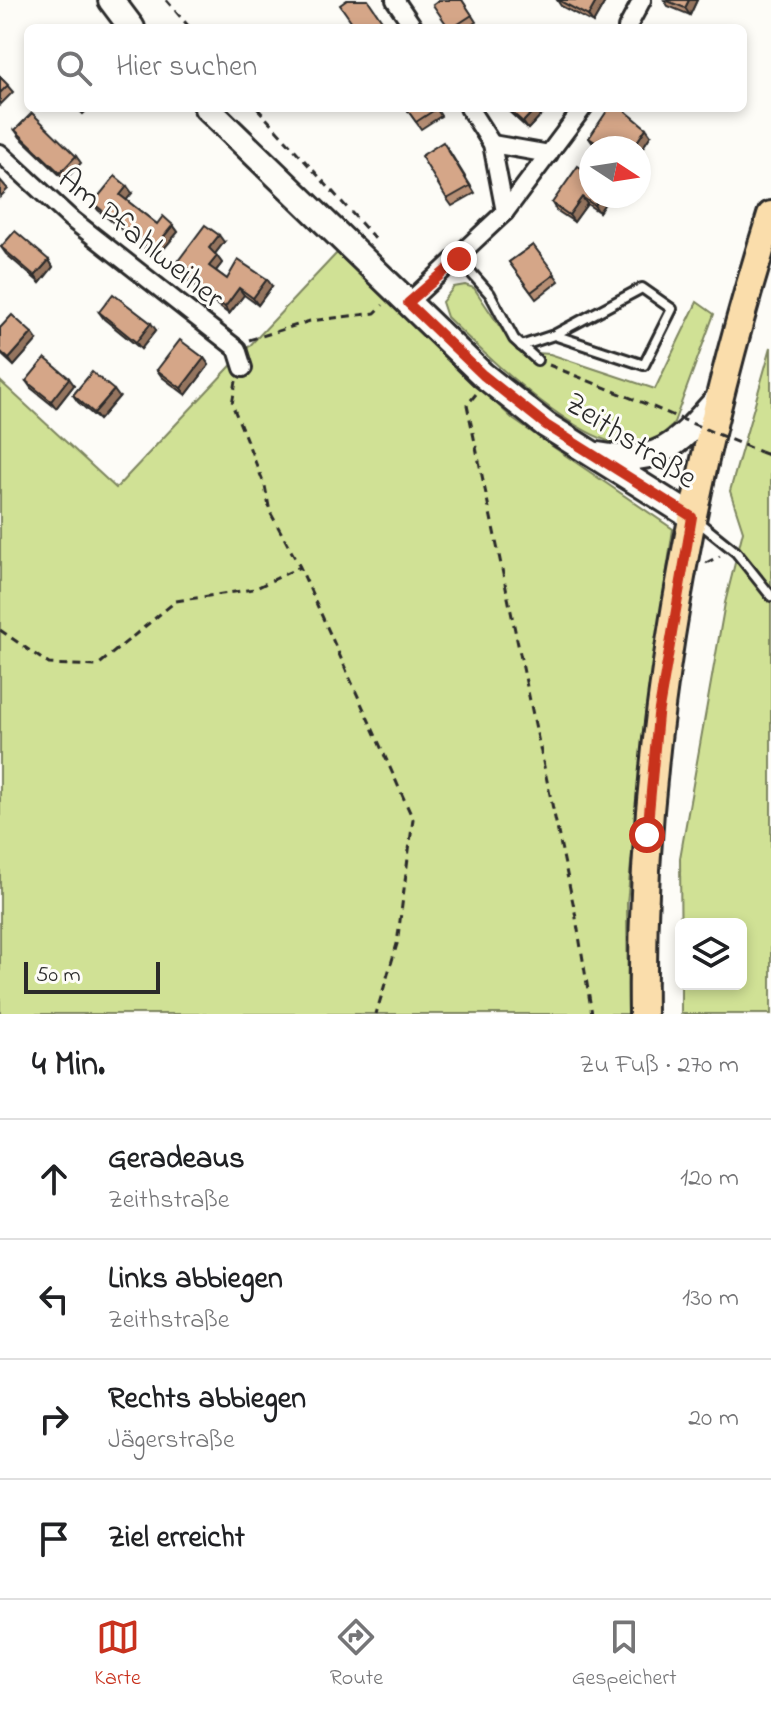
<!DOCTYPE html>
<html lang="de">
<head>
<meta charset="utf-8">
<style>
  :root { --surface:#fff; --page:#f6f6f6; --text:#202124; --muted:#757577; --line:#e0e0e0; --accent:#c8321e }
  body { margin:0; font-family:"Indie Flower",sans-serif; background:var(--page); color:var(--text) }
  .controls { position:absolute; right:24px; bottom:24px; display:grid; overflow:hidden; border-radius:12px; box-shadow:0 4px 12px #0003 }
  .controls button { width:72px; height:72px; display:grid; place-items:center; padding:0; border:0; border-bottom:2px solid var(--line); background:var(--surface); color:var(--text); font:40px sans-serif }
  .compass { position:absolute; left:579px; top:136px; width:72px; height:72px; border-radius:50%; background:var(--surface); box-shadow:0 4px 12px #0003; rotate:102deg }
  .scale { position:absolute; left:24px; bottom:20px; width:136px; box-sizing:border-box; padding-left:8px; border:4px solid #2b2b2b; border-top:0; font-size:22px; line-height:28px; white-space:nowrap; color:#2b2b2b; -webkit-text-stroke:6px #fdfcf7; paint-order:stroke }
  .stop { position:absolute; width:24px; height:24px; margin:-18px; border:6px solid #c8321e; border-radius:50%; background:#fff }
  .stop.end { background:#c8321e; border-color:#fff; box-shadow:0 2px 8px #0008 }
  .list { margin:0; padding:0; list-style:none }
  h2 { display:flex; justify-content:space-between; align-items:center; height:104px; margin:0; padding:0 32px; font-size:34px }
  h2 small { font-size:26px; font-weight:400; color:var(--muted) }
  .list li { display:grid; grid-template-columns:52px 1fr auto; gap:24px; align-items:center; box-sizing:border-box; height:120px; padding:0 32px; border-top:2px solid var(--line) }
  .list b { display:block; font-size:30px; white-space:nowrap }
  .list p { margin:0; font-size:26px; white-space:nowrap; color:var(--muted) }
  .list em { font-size:26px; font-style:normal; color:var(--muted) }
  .icon { flex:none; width:44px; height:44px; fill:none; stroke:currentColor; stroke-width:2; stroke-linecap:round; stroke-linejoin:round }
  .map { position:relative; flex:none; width:771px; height:1014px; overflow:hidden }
  .search { position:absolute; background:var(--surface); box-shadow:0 4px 12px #0003; left:24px; right:24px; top:24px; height:88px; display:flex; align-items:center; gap:20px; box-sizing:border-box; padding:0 28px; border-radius:12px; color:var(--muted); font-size:30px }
  .sheet { height:584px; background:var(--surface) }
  nav { display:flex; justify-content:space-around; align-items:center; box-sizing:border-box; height:112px; border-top:2px solid var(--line); background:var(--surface); font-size:22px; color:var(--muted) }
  nav a { display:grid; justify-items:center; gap:4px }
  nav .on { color:var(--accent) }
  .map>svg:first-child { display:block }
</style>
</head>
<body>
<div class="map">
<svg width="771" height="1014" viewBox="0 0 771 1014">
  <rect width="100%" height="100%" fill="#fdfcf7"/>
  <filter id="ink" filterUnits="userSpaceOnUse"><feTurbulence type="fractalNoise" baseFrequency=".0125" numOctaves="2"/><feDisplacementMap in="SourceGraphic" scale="16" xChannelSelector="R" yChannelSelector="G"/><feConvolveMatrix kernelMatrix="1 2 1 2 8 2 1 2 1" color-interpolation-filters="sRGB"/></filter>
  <g filter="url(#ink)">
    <g fill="#d0e195" stroke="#7e8660" stroke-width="2">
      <path d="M337,253L514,420L673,529L647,706L627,903L628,1014H0V381L116,488Z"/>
      <path d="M465,285L474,288L510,342L523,352L550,354L655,389L697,302L714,314L673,425C663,434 650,445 636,446C581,449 484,354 447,317L442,302L454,287Z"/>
      <path d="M771,347V1014H681V984H741V924H681V980L680,858L725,603L743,531L730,491Z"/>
    </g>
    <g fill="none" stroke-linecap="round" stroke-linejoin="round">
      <defs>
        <g id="lane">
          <path d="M459,259L490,294L514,339L537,360"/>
          <path d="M521,346L554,335L644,365L672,309L642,288L554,335"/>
          <path d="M696,520L736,552L771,596"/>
        </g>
        <g id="street">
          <path d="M395,0L414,28"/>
          <path d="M627,28L642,0"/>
          <path d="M469,108L492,144L505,212"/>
          <path d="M492,144L549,154"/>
          <path d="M0,153L70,218L237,349L243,368"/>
          <path d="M408,303L505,212L583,108"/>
        </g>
        <g id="secondary">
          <path d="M111,0L132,28"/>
          <path d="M207,108L483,375L546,425L692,517"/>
          <path d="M598,455C662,467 680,441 720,397"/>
        </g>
        <path id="primary" d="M643,1014C639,742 690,474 771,215"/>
      </defs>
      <use href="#lane" stroke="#2b2b2b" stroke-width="14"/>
      <use href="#street" stroke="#2b2b2b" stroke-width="22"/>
      <use href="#secondary" stroke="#2b2b2b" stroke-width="30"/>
      <use href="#primary" stroke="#2b2b2b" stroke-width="32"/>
      <g stroke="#2b2b2b" stroke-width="3" stroke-dasharray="8 6" stroke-linecap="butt">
        <path d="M166,0L190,28"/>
        <path d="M257,108L378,242"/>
        <path d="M249,340L310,321L375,313L383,305"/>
        <path d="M549,365L653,407"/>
        <path d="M236,381L232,404L265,486L270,512L300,567L413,819L397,944L376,1014"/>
        <path d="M476,394L467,405L575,912L592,1014"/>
        <path d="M760,452L771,456"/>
        <path d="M706,563L720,556"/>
        <path d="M0,630L49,664L97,666L176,601L254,589L300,567"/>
      </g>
      <use href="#lane" stroke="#fdfcf7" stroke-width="8"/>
      <use href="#street" stroke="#fdfcf7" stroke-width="16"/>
      <use href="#secondary" stroke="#fdfcf7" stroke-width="24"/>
      <use href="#primary" stroke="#faddab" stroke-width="26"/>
      <path stroke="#2b2b2b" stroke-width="3" stroke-dasharray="8 6" stroke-linecap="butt" d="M653,407L760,452"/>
    </g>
    <g fill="#b78f75" stroke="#2b2b2b" stroke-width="2">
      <path d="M462,0L476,22L467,28H449Z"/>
      <path d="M557,0H606L593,23L561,6Z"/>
      <path d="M664,0H697L690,15L668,6Z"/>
      <path d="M0,77L13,92L0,105Z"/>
      <path d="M77,108H89L83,114Z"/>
      <path d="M406,108H436L441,116L421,129Z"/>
      <path d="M505,108H541L544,112L528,129Z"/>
      <path d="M15,130L76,156L81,163L65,180L20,137Z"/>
      <path d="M651,135L639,153V148H599L594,145L589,138Z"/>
      <path d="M448,149L475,193L452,206L447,199Z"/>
      <path d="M0,180L8,189L0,197Z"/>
      <path d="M132,193L126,200L157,224L173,225L178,232L156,258L98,210L93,203Z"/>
      <path d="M591,196H610L599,212L587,204L574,222L556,210L552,203Z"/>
      <path d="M224,242L215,254L222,263L216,271L227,279L272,286L258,305L244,295L229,314L191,285L186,278L189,272L183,268L178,261Z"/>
      <path d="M533,245L559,281L536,299L509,262Z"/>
      <path d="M1,247L49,260L53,267L40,283L6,254Z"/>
      <path d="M99,312L156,330L141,349L104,319Z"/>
      <path d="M0,328L37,340L14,366L0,353Z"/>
      <path d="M204,358L209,365L186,395L162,377L157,370Z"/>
      <path d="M26,381L74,385L56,408L31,388Z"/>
      <path d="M73,395L119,397L99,420L78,402Z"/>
    </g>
    <g fill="#95745f" stroke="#2b2b2b" stroke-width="2">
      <path d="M597,0H606L593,23L588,16Z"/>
      <path d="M689,0H697L690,15L685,8Z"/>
      <path d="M536,108H541L544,112L528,129L523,122Z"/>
      <path d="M646,128L651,135L639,153V148H633Z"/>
      <path d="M127,186L132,193L125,202L120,195Z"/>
      <path d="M600,196H610L599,212L594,205Z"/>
      <path d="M582,197L587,204L574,222L569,215Z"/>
      <path d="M173,225L178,232L156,258L152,251Z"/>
      <path d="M219,235L224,242L214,255L209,248Z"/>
      <path d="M217,256L222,263L214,273L209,266Z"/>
      <path d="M49,260L53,267L40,283L35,276Z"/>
      <path d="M267,279L272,286L258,305L253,298Z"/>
      <path d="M239,288L244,295L229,314L225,307Z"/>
      <path d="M151,323L156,330L141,349L136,342Z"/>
      <path d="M32,333L37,340L14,366L9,359Z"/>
      <path d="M204,358L209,365L186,395L181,388Z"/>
      <path d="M69,378L74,385L56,408L51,401Z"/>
      <path d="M114,390L119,397L99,420L94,413Z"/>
    </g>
    <g fill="#d5a688" stroke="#2b2b2b" stroke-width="2">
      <path d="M347,0H368L387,28H356L340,5Z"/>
      <path d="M440,0H462L472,15L452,28H449L433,5Z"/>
      <path d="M558,0H597L588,16Z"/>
      <path d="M665,0H689L685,8Z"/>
      <path d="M0,77L8,85L0,93Z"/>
      <path d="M406,108H436V109L416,122Z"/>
      <path d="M507,108H536L523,122Z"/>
      <path d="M609,108H622L646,128L633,148H604L589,138Z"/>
      <path d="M32,113L76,156L60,173L15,130Z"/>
      <path d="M443,142L470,186L447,199L421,156Z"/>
      <path d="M578,166L591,175V196H600L594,205L582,197L569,215L552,203Z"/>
      <path d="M115,176L127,186L120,195L157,224L163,216L173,225L152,251L93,203Z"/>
      <path d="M205,225L219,235L209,248L217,256L209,266L227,279L238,260L267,279L253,298L239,288L225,307L186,278L191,270L178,261Z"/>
      <path d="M15,231L49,260L35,276L1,247Z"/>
      <path d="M533,245L555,274L531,292L509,262Z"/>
      <path d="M113,294L151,323L136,342L99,312Z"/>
      <path d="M12,315L32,333L9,359L0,351V328Z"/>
      <path d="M180,340L204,358L181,388L157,370Z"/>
      <path d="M45,358L69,378L51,401L26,381Z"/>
      <path d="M92,372L114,390L94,413L73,395Z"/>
    </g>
  </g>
  <g fill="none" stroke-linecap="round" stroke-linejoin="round" filter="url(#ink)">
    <path stroke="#c8321e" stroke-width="10" d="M459,259L408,303L483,375L546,425L692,517L658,715L647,835"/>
  </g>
  <g text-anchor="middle" stroke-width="6" stroke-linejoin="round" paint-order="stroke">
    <g font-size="32" fill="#2b2b2b" stroke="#fdfcf7">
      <text transform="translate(142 237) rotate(39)" y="11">Am Pfahlweiher</text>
      <text transform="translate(632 439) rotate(33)" y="11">Zeithstraße</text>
    </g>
  </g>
</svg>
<div class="controls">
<button><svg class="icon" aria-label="layers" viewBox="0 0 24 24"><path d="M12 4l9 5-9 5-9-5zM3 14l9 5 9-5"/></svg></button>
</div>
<svg class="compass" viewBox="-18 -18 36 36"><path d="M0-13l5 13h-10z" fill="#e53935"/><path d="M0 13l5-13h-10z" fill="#757577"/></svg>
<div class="scale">50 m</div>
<div class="stop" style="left:647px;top:835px"></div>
<div class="stop end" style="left:459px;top:259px"></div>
<div class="search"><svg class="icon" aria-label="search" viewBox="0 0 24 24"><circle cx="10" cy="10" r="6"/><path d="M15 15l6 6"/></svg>Hier suchen</div>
</div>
<section class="sheet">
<h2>4 Min.<small>Zu Fuß · 270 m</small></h2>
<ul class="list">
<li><svg class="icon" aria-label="ahead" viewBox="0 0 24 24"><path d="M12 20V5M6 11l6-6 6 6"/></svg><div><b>Geradeaus</b><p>Zeithstraße</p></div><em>120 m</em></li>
<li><svg class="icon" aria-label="left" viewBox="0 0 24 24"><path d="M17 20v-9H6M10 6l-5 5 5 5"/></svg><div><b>Links abbiegen</b><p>Zeithstraße</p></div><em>130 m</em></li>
<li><svg class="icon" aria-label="right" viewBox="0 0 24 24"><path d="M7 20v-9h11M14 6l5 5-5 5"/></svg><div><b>Rechts abbiegen</b><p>Jägerstraße</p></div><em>20 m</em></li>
<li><svg class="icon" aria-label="arrive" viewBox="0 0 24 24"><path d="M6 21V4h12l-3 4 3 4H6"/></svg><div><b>Ziel erreicht</b></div></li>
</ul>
</section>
<nav>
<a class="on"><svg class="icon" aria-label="map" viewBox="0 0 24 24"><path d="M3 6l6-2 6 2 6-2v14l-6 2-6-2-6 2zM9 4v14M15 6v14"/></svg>Karte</a>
<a><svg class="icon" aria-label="directions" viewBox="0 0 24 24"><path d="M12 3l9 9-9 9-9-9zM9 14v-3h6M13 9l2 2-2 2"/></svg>Route</a>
<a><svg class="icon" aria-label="saved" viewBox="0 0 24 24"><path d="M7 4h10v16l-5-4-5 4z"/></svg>Gespeichert</a>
</nav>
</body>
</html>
